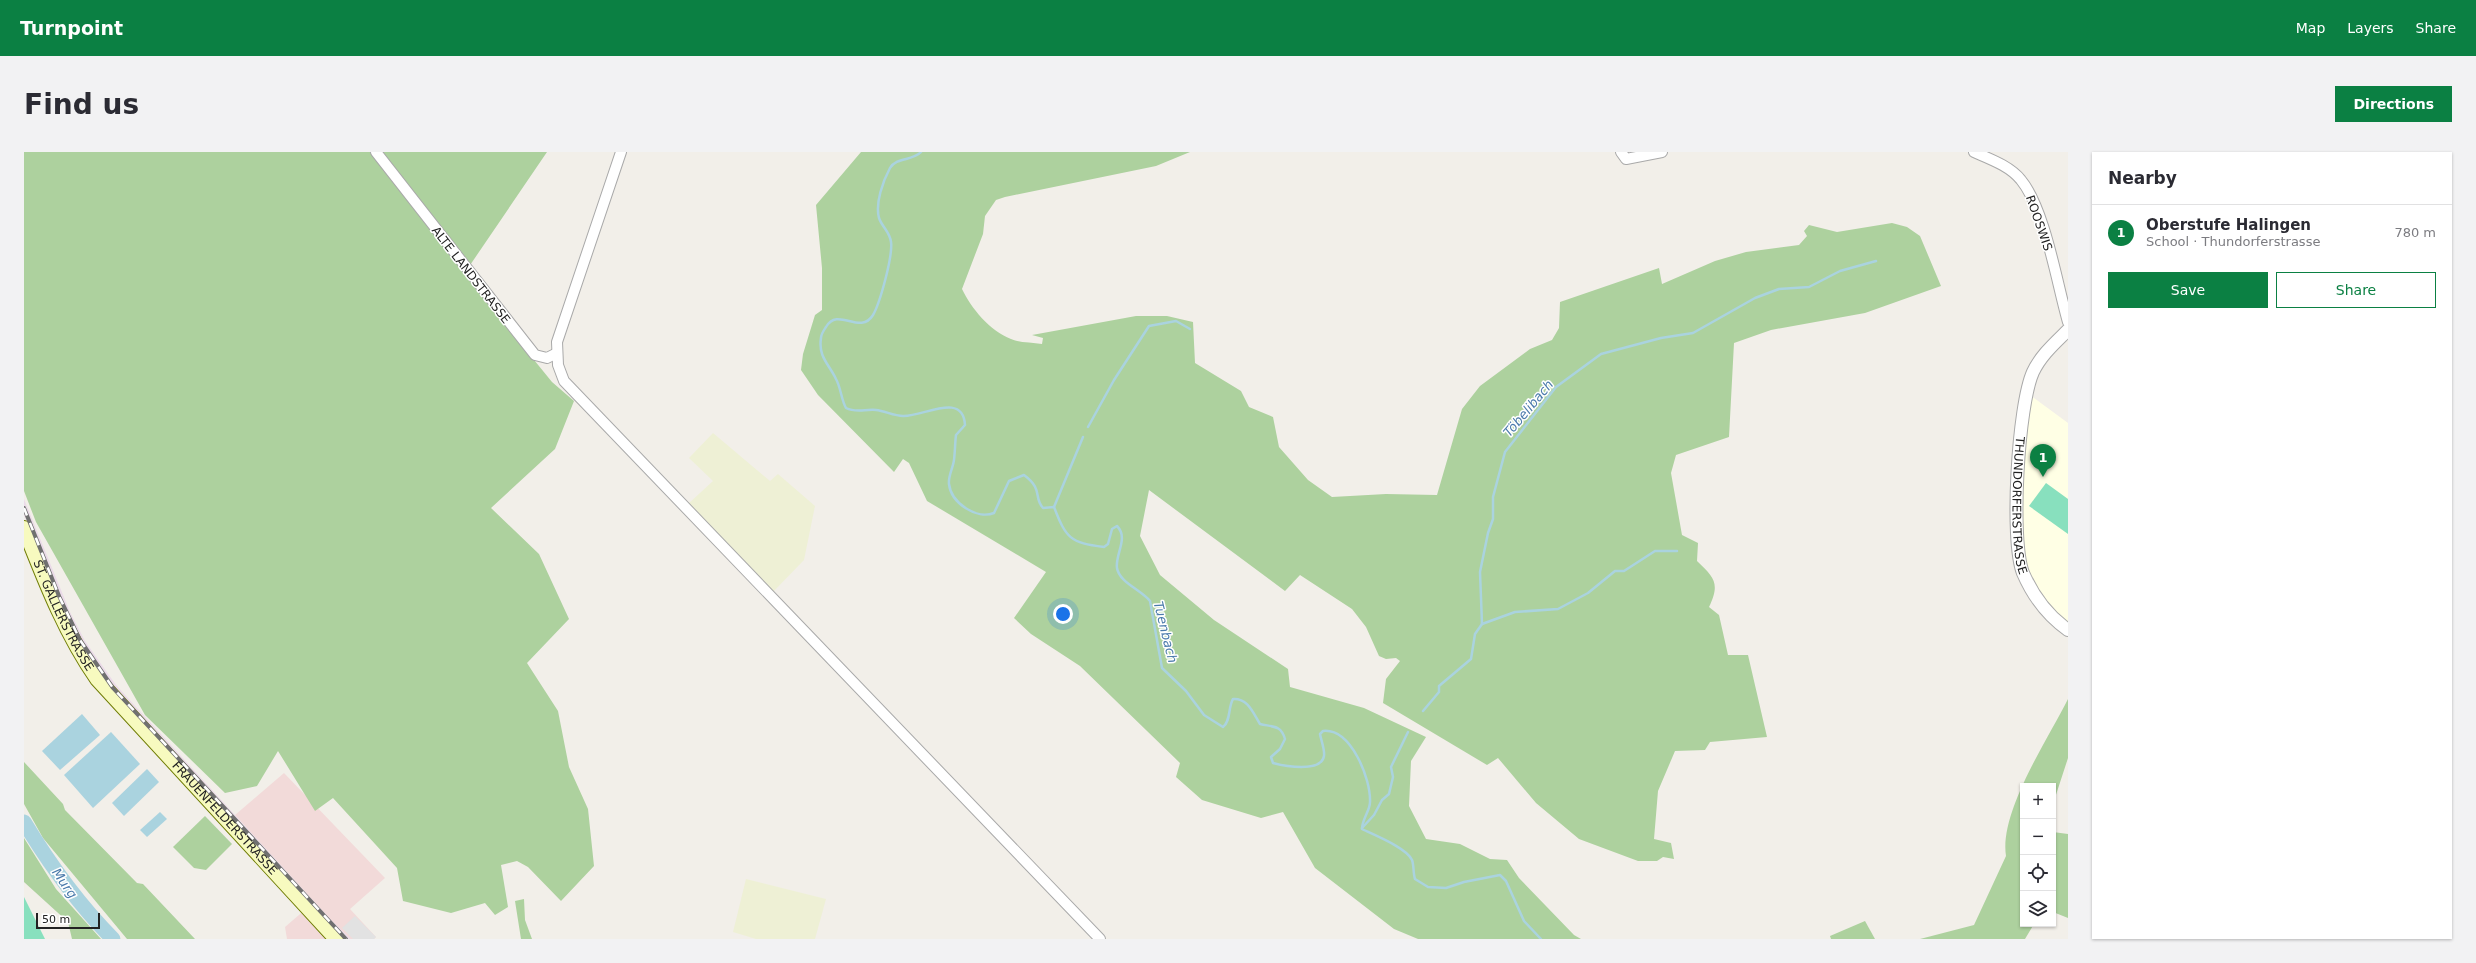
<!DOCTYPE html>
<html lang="en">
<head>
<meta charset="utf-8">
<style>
  :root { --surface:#fff; --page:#f2f2f3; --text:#2b2b33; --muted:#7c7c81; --line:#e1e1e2; --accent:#0b8043 }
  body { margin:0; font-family:"DejaVu Sans",sans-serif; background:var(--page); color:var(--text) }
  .controls { position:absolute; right:12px; bottom:12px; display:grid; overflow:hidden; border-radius:0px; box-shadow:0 1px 3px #0004 }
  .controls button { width:36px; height:36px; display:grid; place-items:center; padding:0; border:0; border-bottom:1px solid var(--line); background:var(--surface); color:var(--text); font:20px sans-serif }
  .scale { position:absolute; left:12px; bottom:10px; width:64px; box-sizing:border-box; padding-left:4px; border:2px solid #222; border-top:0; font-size:11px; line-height:14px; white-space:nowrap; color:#222; -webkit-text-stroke:3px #fff; paint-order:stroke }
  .you { position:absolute; left:1039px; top:462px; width:14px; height:14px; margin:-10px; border:3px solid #fff; border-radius:50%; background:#1a73e8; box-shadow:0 0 0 6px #1a73e833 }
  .badge { display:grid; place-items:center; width:26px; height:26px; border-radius:50%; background:var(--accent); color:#fff; font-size:13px; font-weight:700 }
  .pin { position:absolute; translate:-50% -33px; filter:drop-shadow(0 1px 2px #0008) }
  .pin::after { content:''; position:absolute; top:21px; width:14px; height:12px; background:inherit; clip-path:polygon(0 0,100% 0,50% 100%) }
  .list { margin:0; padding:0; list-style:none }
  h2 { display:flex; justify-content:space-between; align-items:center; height:52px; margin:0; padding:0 16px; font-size:17px }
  h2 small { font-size:13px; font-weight:400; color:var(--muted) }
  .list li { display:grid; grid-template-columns:26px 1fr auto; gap:12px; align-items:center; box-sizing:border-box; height:56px; padding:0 16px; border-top:1px solid var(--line) }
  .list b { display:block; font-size:15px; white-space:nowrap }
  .list p { margin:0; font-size:13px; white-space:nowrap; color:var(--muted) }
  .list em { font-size:13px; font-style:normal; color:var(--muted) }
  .actions { display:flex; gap:8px; padding:12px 16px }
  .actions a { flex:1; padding:9px 0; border:1px solid var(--accent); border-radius:0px; text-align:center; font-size:14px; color:var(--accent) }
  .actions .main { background:var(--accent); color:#fff }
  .icon { flex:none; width:22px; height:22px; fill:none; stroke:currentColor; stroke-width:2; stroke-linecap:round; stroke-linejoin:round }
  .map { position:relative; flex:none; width:2044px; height:787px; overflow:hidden; border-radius:0px }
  header { display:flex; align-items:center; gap:24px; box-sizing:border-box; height:56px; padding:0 20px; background:var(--accent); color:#fff }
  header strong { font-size:19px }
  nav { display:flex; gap:22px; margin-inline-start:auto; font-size:14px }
  .intro { display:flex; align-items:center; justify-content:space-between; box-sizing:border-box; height:96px; padding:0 24px }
  h1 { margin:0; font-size:28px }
  .button { padding:10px 18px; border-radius:0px; background:var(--accent); color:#fff; font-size:14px; font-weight:700 }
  main { display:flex; gap:24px; padding:0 24px }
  aside { flex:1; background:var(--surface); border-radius:0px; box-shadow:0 1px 3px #0004 }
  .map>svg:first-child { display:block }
</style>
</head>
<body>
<header>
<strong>Turnpoint</strong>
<nav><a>Map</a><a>Layers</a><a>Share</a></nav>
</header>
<div class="intro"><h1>Find us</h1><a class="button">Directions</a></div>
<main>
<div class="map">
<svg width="2044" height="787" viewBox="0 0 2044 787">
  <rect width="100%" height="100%" fill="#f2efe9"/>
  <path fill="#f2dad9" d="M260,621L361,726L326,757L352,785L350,787H263L261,775L290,750L211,663Z"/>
  <path fill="#ebdbe8" d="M0,347L46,460L61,489L92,533L307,768L327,787H318L71,516L31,442L0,363Z"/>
  <path fill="#ffffe5" d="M2002,240L2044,271V478L2015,450L1994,390Z"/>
  <g fill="#eef0d5">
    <path d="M689,281L746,329L754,322L791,354L780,408L749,440L664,352L689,329L665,306Z"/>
    <path d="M722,727L802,747L791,787H732L709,780Z"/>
  </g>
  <g fill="#add19e">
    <path d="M0,0H523L440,122L528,230L550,249L531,297L467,356L515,402L545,467L503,511L534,559L545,615L564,657L570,714L537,749L504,715L493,709L477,713L484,755L471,763L461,751L427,761L379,749L373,716L309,646L291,659L254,599L233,634L201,641L121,563L12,370L0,339Z"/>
    <path d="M837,0H1166L1132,14L981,45L972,48L961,64L959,82L938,137C947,156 966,179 987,187C996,191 1008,190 1018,192L1019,186L1008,183L1112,164H1143L1169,170L1171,211L1217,239L1225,255L1249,265L1255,295L1284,328L1308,345L1362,342L1413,343L1438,257L1456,234L1506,197L1528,188L1535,176L1536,150L1635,116L1638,132L1691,109L1722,100L1775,93L1783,84L1780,79L1785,73L1813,80L1868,71L1883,75L1896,84L1917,134L1841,161L1747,178L1710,191L1705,285L1652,303L1647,321L1658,383L1674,391L1673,409C1691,426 1696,432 1685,455L1695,463L1704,503H1724L1743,585L1686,590L1681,598L1651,599L1634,639L1630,687L1647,691L1650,707L1639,705L1633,709H1614L1555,687L1512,651L1474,606L1463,613L1359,551L1362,527L1376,509L1372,506L1362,507L1355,504L1342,475L1328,457L1276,423L1261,439L1125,338L1116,384L1136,423L1190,468L1264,517L1266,535L1340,556L1402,585L1387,609L1385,654L1402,687L1436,692L1466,707L1483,708L1495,726L1550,783L1557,787H1394L1370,777L1291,716L1259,660L1237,666L1178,648L1152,625L1156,611L1056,514L1007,482L990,466L1022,420L903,349L885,311L879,307L870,320L794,243L777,218L779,202L791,163L798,158V116L792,53Z"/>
    <path d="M2044,547V606L2029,652V634H1999V772H2010L2001,787H1896L1950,773L1982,704C1975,660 2024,587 2044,547Z"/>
    <path d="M0,610L39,652L41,658L113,731L119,732L171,787H103L19,686L0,652Z"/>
    <path d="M181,664L208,692L182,718L170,716L149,695Z"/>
    <path d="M2029,680L2044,682V766L2029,760Z"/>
    <path d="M0,686L32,737L77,787H48L44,770L0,730Z"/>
    <path d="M500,747L501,768L508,787H497L491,749Z"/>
    <path d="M1841,769L1851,787H1807L1806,784Z"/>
  </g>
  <g fill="#88e0be">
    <path d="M2022,331L2044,347V382L2005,354Z"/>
    <path d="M0,745L21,787H0Z"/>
  </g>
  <path fill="#e2e2e2" d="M331,764L352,785L350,787H329L318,776Z"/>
  <g fill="#aad3df">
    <path d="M58,562L76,583L36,618L18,599Z"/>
    <path d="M87,580L116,612L69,656L40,623Z"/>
    <path d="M123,617L135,630L100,664L88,651Z"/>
    <path d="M136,660L143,667L123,685L116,678Z"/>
  </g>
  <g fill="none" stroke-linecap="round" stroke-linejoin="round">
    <g stroke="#aad3df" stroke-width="2.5">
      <path d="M897,0C889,9 872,5 866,16C859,29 851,51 855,66C858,75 866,80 867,90C869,104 856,151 849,163C836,184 814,154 802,175C800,178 797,182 797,186C794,205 805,212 812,227C817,236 817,247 822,256C832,261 841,257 852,258C861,259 870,264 879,264C899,265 939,239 941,273L932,283C931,291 931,300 930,308C929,316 924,324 925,332C927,351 953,368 970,361L985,329L1000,323C1020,338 1009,345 1019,356L1030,355C1042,386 1046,391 1080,395L1084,392L1088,377L1093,374C1105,386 1091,402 1093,416C1095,430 1117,438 1126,449L1138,516L1162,539L1180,563L1199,575C1207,569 1204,555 1209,547C1224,546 1229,561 1236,572C1249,575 1257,573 1261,587L1256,597L1247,605L1249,611C1260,614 1297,621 1300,604C1301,598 1297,588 1296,582L1299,579C1327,576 1347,627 1346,650C1346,659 1338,667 1338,677C1350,683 1383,696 1388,708C1390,713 1389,721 1391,727L1404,735L1422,736L1440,730L1476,723L1482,729L1500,769L1517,787"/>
      <path d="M1064,275L1090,228L1125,174L1152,169L1166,177"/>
      <path d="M1030,355L1059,285"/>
      <path d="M1458,472L1491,460L1534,457L1564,441L1591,419H1600L1631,399H1653"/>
      <path d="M1399,559L1415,540V534L1447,507L1451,482L1458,472L1456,420L1464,381L1469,367V345L1481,300L1532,235L1577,202L1637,186L1669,181L1731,146L1755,137L1785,135L1816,119L1852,109"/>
      <path d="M1338,676L1350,663L1358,648L1365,642L1369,625L1367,615L1384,580"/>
    </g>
    <path stroke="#aad3df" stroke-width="15" d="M0,670C26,713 54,752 89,787"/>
    <defs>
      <g id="minor">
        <path d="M352,0L511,203L523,206L533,201"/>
        <path d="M597,0L533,190L534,213L540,229L1076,787"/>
        <path d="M1597,0L1602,7L1638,0"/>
        <path d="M1950,0C1966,7 1986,14 1997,28C2021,57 2033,132 2044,170"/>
      </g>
      <g id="tertiary">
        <path id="s1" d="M2044,178C2031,191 2017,203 2009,220C1994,253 1986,388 1999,421C2009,444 2024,464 2044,478"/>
      </g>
      <g id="secondary">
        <path id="s2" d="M0,376C21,429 41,481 73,527L312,787"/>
      </g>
    </defs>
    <use href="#minor" stroke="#a9a9a9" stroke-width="12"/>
    <use href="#tertiary" stroke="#a9a9a9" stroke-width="14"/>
    <use href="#secondary" stroke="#707d05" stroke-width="16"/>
    <use href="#minor" stroke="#fff" stroke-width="10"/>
    <use href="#tertiary" stroke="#fff" stroke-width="12"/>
    <use href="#secondary" stroke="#f7fabf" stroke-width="14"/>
    <defs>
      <path id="rail" d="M0,356L35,444L56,488L89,536L322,787"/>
    </defs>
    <use href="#rail" stroke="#707070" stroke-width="4"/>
    <use href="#rail" stroke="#fff" stroke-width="2.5" stroke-dasharray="8" stroke-linecap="butt"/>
  </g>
  <g text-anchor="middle" stroke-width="3" stroke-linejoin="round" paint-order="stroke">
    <g font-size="12" fill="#222" stroke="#fff">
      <text transform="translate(2015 71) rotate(71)" y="4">ROOSWIS</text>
      <text transform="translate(447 123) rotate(52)" y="4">ALTE LANDSTRASSE</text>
      <text dy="4" stroke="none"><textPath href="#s1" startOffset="190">THUNDORFERSTRASSE</textPath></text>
      <text dy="4" stroke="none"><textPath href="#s2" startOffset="96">ST. GALLERSTRASSE</textPath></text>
      <text dy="4" stroke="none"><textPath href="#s2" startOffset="357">FRAUENFELDERSTRASSE</textPath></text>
    </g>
    <g font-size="13" font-style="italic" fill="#4a7aab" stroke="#fff">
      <text transform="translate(1504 256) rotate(-50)" y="5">Töbelibach</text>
      <text transform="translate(1142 480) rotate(76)" y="5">Tuenbach</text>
      <text transform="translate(41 731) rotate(55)" y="5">Murg</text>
    </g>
  </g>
</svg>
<div class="controls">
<button>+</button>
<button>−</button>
<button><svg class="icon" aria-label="locate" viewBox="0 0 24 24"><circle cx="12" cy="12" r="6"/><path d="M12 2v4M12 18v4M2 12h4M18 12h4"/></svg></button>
<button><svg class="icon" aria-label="layers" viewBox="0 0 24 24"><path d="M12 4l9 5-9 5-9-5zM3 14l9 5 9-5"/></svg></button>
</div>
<div class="scale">50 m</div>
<div class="you"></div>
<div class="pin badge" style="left:2019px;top:325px">1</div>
</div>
<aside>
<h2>Nearby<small></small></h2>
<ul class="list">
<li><span class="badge">1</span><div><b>Oberstufe Halingen</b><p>School · Thundorferstrasse</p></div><em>780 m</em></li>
</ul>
<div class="actions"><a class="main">Save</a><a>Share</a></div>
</aside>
</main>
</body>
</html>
